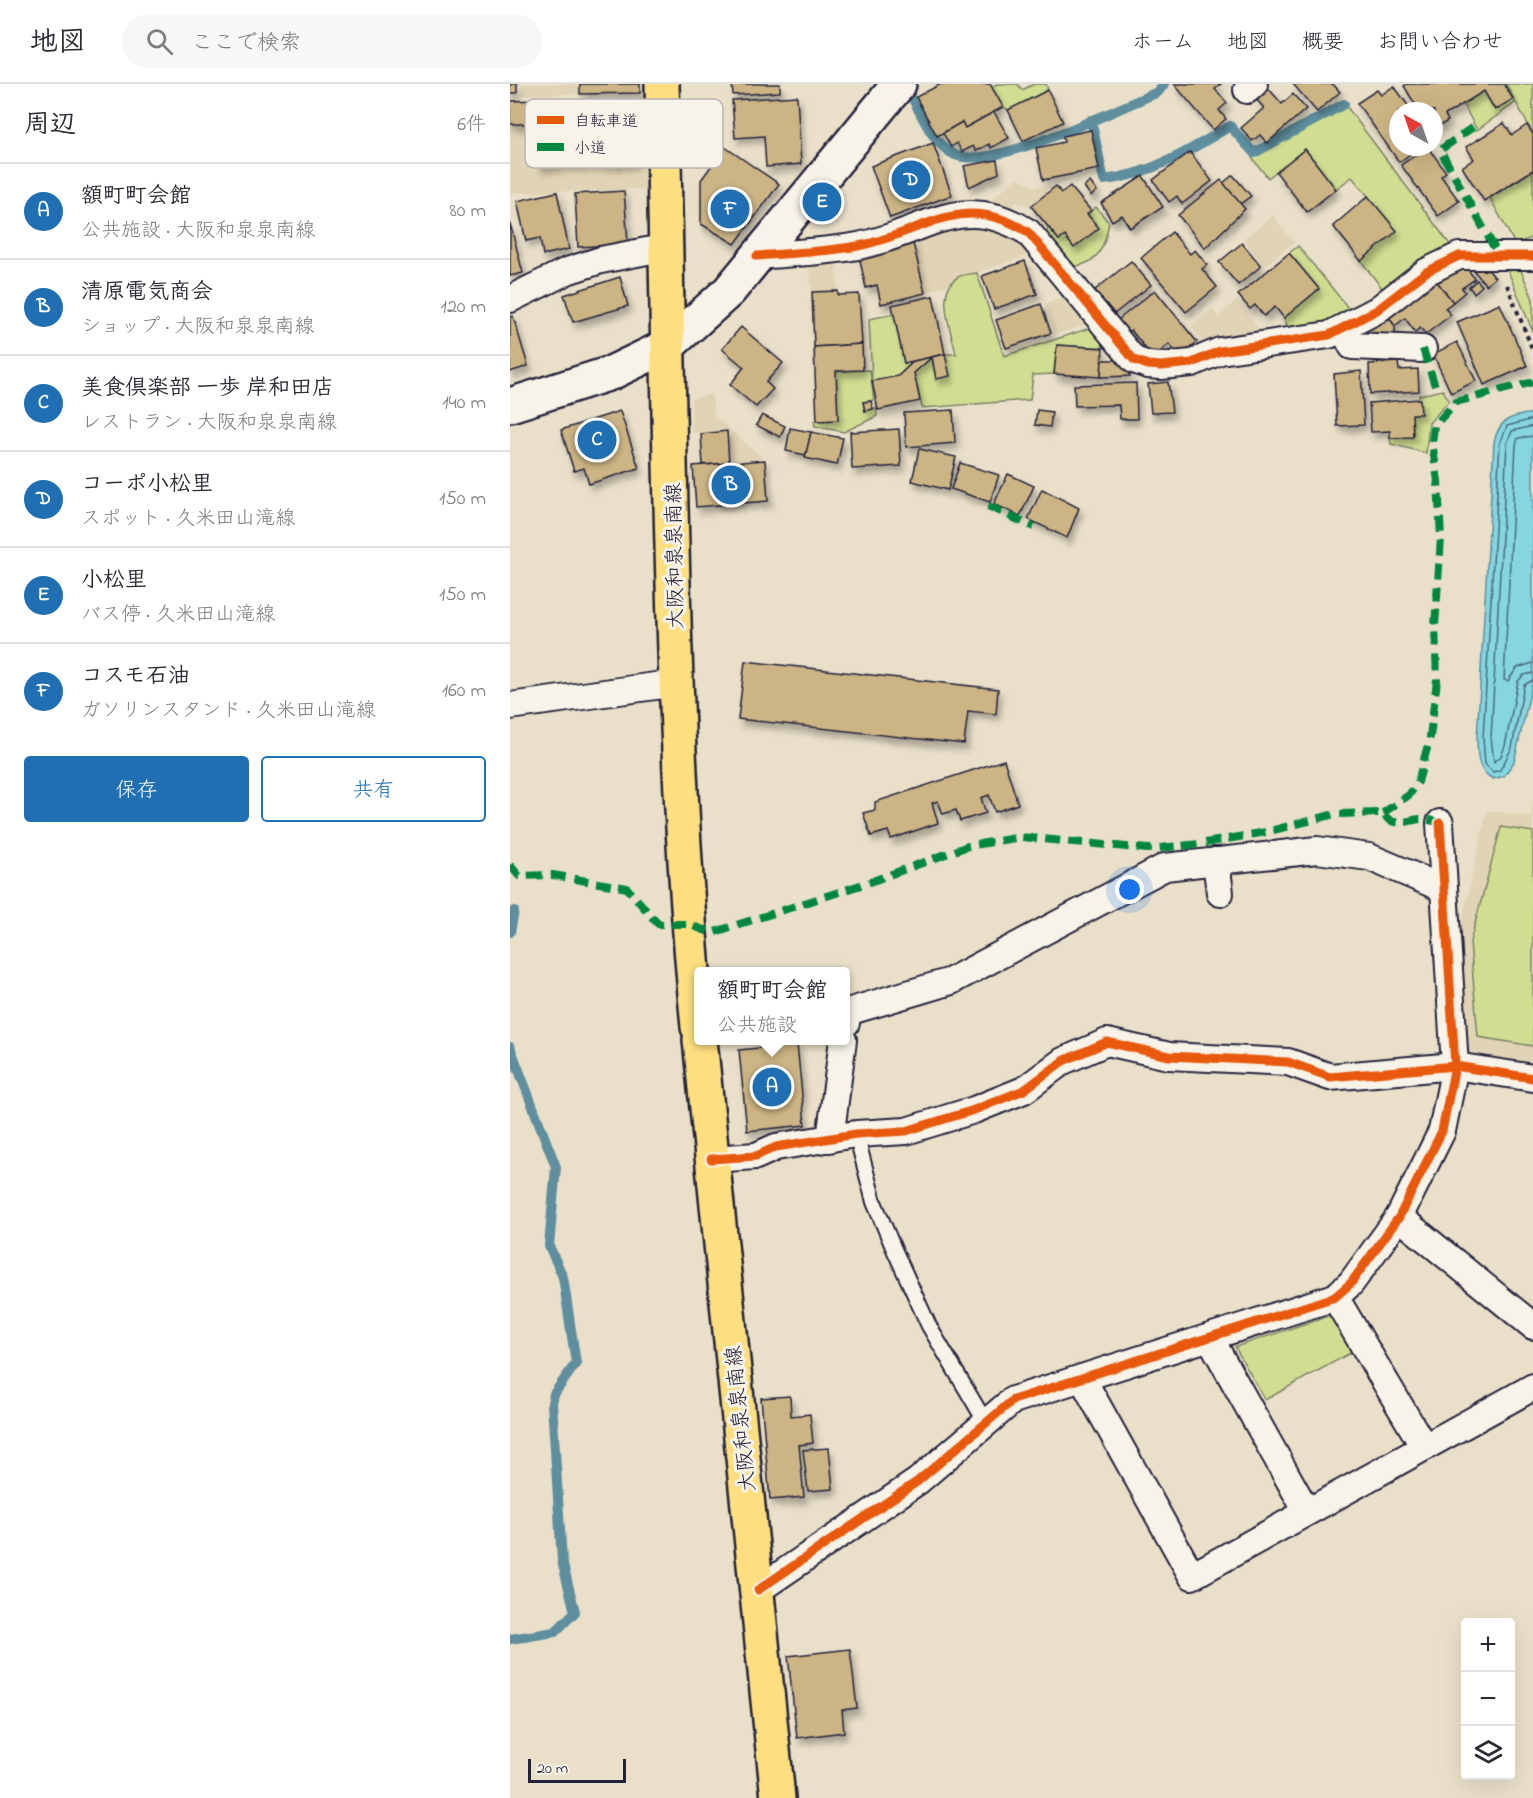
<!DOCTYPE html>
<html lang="ja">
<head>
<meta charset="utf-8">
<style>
  :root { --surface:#fff; --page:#f7f7f7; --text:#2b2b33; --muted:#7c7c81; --line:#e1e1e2; --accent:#1f6fb2 }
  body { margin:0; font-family:"Indie Flower","Klee One",sans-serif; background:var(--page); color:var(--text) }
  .controls { position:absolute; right:18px; bottom:18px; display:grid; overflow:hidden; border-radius:6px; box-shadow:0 6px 24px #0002 }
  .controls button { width:54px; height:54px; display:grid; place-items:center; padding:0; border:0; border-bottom:2px solid var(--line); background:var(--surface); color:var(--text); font:30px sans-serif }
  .compass { position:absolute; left:879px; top:18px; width:54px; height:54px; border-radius:50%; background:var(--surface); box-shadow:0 6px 24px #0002; rotate:320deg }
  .scale { position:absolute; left:18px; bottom:15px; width:98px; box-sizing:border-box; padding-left:6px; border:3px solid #22223b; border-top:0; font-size:16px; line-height:21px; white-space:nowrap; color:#22223b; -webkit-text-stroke:4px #f7f3e8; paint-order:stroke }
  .you { position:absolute; left:620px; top:806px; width:21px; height:21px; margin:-15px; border:4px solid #fff; border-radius:50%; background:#1a73e8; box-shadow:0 0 0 9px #1a73e833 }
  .badge { display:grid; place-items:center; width:39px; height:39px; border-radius:50%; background:var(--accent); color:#fff; font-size:20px; font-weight:700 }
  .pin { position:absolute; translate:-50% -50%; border:3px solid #fff; box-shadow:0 2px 6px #0006 }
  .popup { position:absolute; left:184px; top:883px; width:156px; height:78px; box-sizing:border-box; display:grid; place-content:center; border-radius:6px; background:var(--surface); filter:drop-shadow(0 2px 4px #0005); font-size:20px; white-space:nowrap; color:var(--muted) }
  .popup b { font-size:22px; color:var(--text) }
  .popup::after { content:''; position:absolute; left:50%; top:100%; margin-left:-12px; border:12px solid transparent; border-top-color:var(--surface) }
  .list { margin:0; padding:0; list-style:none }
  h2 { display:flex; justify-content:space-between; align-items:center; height:78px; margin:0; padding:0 24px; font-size:26px }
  h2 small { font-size:20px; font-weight:400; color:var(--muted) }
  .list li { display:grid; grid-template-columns:39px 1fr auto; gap:18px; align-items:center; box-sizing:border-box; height:96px; padding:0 24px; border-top:2px solid var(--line) }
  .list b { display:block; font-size:22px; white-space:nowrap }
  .list p { margin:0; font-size:20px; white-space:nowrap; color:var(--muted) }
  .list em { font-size:20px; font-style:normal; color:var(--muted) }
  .actions { display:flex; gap:12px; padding:18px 24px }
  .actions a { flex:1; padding:14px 0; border:2px solid var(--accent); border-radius:6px; text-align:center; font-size:21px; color:var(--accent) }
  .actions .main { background:var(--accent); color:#fff }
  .icon { flex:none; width:33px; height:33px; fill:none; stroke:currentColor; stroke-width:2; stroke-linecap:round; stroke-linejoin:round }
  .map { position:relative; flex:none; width:1023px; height:1714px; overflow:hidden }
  header { display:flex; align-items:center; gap:36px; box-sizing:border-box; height:84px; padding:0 30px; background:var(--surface); border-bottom:2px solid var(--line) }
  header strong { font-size:28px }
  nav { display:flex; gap:33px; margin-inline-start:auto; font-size:21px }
  .search { width:420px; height:54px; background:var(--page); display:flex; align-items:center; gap:15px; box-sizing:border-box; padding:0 21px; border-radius:33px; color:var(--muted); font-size:22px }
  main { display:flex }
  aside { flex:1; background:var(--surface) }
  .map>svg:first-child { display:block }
</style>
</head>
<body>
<header>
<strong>地図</strong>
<div class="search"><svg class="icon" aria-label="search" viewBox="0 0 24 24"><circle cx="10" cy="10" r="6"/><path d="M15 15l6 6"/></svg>ここで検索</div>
<nav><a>ホーム</a><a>地図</a><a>概要</a><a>お問い合わせ</a></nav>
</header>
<main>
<aside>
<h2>周辺<small>6件</small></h2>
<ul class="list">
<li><span class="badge">A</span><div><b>額町町会館</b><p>公共施設 · 大阪和泉泉南線</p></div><em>80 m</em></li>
<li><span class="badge">B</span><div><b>清原電気商会</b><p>ショップ · 大阪和泉泉南線</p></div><em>120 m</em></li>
<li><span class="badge">C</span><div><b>美食倶楽部 一歩 岸和田店</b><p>レストラン · 大阪和泉泉南線</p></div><em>140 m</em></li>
<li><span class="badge">D</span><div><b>コーポ小松里</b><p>スポット · 久米田山滝線</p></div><em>150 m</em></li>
<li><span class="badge">E</span><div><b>小松里</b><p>バス停 · 久米田山滝線</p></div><em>150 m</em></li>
<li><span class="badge">F</span><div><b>コスモ石油</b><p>ガソリンスタンド · 久米田山滝線</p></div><em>160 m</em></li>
</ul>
<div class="actions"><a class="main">保存</a><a>共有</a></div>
</aside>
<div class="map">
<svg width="1023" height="1714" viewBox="0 0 1023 1714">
  <defs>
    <filter id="shadow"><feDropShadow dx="3.5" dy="6" stdDeviation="3" flood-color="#0004"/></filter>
  </defs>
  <rect width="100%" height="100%" fill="#eae0ca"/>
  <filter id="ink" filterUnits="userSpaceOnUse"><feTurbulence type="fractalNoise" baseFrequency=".0167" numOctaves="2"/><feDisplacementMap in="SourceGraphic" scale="12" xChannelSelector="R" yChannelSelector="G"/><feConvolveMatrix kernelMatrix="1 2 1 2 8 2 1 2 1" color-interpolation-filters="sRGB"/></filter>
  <g filter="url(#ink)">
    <g fill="#e1d3b5">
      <path d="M12,0H70V10L12,11Z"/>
      <path d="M0,40H28V82L140,79L141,105L0,109Z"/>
      <path d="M508,93L523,103L546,102L521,122L507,118L498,126L476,120Z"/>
      <path d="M762,131L784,158L755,182L734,155Z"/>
      <path d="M449,138H477L528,168L467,189L449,192L440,200L415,209L401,154Z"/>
      <path d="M326,174L328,207L302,208L298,177Z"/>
      <path d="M561,210L583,238L545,251L535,220Z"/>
      <path d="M727,216L754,251L699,264L681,242L702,225L708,232Z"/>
      <path d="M202,310L204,331L255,376L219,379L217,348L181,349V315Z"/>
      <path d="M1023,717V979L953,968L947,858L977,726L1020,733Z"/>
    </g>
    <g fill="#d1de92" stroke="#7a8066" stroke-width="1.5">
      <path d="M487,0H508L512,6L524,0H536L538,6L498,26L493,23L482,3Z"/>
      <path d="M996,0H1023V50Z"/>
      <path d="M974,7L985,26L1003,15L1005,19L967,46L953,20Z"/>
      <path d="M837,23L942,163L875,208L851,177L858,112L842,93L826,105L795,65L758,94L742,74Z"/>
      <path d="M1023,86V153L1005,160L980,114Z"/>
      <path d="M586,123L599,139C594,165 588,181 559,183L530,152L539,144L549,156L555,152L564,163L588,144L577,130Z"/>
      <path d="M788,162L843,230L819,243L779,246L774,234L809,205L779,169Z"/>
      <path d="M996,182H1009L1023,215V248Z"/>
      <path d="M467,189L494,272L586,242L604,264L547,261L544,290L523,291L520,316L412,324L404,289L422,273L426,295L435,270H446C442,249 424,207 448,193C452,190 461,190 467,189Z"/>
      <path d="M384,230L394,279L404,277L388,292L362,297L359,235Z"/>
      <path d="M360,286L364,316L353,318L355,327L366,324L367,332L334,348L305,342L304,337L328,336L326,287Z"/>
      <path d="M933,306L939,317L919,339L916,369L881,360L880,354L903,352L902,330L910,329L909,311Z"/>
      <path d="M991,743L1023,748V962L968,953L960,858Z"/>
      <path d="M824,1230L844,1267L755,1316L725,1263Z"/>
    </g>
    <path fill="#86d6e0" stroke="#5e8e9e" stroke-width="1.5" d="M1023,329V596L1004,678L994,692L983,695C966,686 968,672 967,655L984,358C989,335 1001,332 1023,329Z"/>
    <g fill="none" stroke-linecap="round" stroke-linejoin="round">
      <g stroke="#4a6a7d" stroke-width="1.5">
        <path d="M1023,335L997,342L990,359L973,654L975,680L983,688L990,686L1002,664L1014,601L1023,596"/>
        <path d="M1023,342L1002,347L997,360L981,654L984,678L991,672L995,662L1008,597L1014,591L1023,589"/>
        <path d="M1023,352L1008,354L1006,361L994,596L998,597L1007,584L1023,579"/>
      </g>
      <g stroke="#5e8e9e" stroke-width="10">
        <path d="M404,17C414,36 424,61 445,71C483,87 608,24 648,8L654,0"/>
        <path d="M581,36L594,96C640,91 681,66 720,42L744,69L834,20"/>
        <path d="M0,848L4,827"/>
        <path d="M0,963L46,1083L39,1162L53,1193L66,1279L44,1310L42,1319L52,1477L65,1528L45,1548L0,1555"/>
      </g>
    </g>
    <g fill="#ccb484" stroke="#22223b" stroke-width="1.5" filter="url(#shadow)">
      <rect x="0" y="0" width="7" height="9"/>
      <path d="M70,0H130V9L70,10Z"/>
      <path d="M222,0H270V8L223,11Z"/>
      <path d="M480,0L493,23L455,44L452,38L427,52L406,13L431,0Z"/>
      <path d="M664,0H711L705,5L717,19L709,26L716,35L703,46Z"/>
      <path d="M783,0H823L830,8L807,28Z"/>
      <path d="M897,0H994L1003,15L985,26L974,7L935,31L938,37L924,45V27H909L894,2Z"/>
      <path d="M884,2L902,27H888V63H910L889,78L847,19L867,6L871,11Z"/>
      <path d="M759,5L772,20L783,10L796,25L757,59L750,51L742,57L731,44L754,24L746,15Z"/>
      <path d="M538,6L553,38L513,57L498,26Z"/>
      <path d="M287,12L291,80L256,83L254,52L225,54L222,16Z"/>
      <path d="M27,16L28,40H0V17Z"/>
      <path d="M123,20L124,79L28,82L27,23Z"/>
      <path d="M484,28L499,54L481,64L479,60L466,67L463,62L452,68L447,59L441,63L433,49L452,38L455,44Z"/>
      <path d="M994,39L1002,51L1017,41L1023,50V86L974,117L952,83L964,75L956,63Z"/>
      <path d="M581,46L589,85L533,96L526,64L554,58L553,52Z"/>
      <path d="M423,59L442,111L380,134L361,82Z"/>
      <path d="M215,63L269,100L225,160L191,140V96Z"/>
      <path d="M918,63L936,88L931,92L949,117L928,132L891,81Z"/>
      <path d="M795,65L826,105L797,128L766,88Z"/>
      <path d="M680,68L702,97L672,120L667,112L659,118L643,96Z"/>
      <path d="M487,76L489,89L459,103L454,82Z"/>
      <path d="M723,91L741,112L730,120L713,99Z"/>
      <path d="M633,92L653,123L620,144L612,131L602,137L591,119Z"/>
      <path d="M711,96L735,125L695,164L668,131Z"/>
      <path d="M580,98L587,107L581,112L574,103Z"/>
      <path d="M546,102L551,109L560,102L581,127L577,130L589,144L564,164L555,152L549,156L521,122Z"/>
      <path d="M114,107L118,160L68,163L65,110Z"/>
      <path d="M47,108L59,165L33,171L30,154L16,157L7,117Z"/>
      <path d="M858,112L887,147L851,177L823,142Z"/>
      <path d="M0,139L13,189L0,192Z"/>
      <path d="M662,148L680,170L685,166L697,181L692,185L707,203L676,228L631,174Z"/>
      <path d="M403,159L415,209L371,220L367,201L356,204L349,172Z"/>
      <path d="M732,159L751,182L728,201L709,178Z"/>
      <path d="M779,169L809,205L774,234L765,223L754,232L745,221L740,225L728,211Z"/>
      <path d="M515,177L527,210L484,225L472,192Z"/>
      <path d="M621,177L641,201L604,230L585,206Z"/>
      <path d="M972,178L985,194L976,201L963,186Z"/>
      <path d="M953,179L965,195L952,204L955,208L943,218L924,194Z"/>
      <path d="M110,193L118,222L63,238L54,211Z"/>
      <path d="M924,194L943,218L935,224L941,231L916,250L910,244L905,248L895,234L885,242L877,231Z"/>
      <path d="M967,196L972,202L964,209L959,203Z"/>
      <path d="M645,206L687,258L669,272L659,260L643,274L621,246L615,252L604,239Z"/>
      <path d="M328,207V211L349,210L352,260L304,263L302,208Z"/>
      <path d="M423,212L435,270L394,279L382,221Z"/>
      <path d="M531,220L541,249L496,264L486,236Z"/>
      <path d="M990,220L1017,282L974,301L947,238Z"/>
      <path d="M877,231L885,242V252H858L857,244Z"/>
      <path d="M3,232L18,282L0,288V233Z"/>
      <path d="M231,243L273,279L256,298L263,305L246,323L220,301L234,283L212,265Z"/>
      <path d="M947,258L966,297L941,309L923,270Z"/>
      <path d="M352,260L353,286L326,287L328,336L307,337L304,263Z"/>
      <path d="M547,261L593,264L591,293L544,290Z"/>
      <path d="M435,270L440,292L426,295L422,273Z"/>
      <path d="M422,273L404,289L410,317L368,326L362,297L388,292L404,277Z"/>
      <path d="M592,276H611L620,292L591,293Z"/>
      <path d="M888,278L889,286L908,285L909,307L860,310L859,280Z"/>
      <path d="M851,287L854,341L827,342L824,290Z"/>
      <path d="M658,298L662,328L641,329L638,300Z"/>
      <path d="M626,299L627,335H610L609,321L565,322L564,301Z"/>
      <path d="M910,315L911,330H902L903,353L880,354V347L861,348L859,319Z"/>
      <path d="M361,317L363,325L355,327L353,318Z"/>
      <path d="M443,326L445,359L396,363L394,329Z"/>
      <path d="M527,326L542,328L540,343L525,341Z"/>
      <path d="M110,327L129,384L79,400L74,384L64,387L51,346Z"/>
      <path d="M252,331L275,342L270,353L246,341Z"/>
      <path d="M280,344L301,348L296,371L276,367Z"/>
      <path d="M389,345L391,382L342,385L340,348Z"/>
      <path d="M217,347L219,379L193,381L191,350Z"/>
      <path d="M301,348L333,354L327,381L295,374Z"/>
      <path d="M409,365L446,373L438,406L402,397Z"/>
      <path d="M255,376L258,417L186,423L183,382Z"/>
      <path d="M450,379L489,391L480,418L441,405Z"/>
      <path d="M498,390L524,402L510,432L484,420Z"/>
      <path d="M532,405L569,424L557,454L518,435Z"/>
      <path d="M235,577L488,605L486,630L458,627L454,660L228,635Z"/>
      <path d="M494,676L508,720L485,728L479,711L471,714L476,729L450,737L446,726L433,730L428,717L422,719L428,739L381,755L378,747L361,752L353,729L365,726V718Z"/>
      <path d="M287,960L295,1041L237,1047L229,966Z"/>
      <path d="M280,1312L281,1332L300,1330L303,1359L289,1361L294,1413L260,1416L251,1314Z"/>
      <path d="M319,1364L323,1405L298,1407L293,1366Z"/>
      <path d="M340,1565L347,1624L332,1626L334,1648L287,1654L278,1572Z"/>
    </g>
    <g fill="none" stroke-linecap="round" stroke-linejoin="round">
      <defs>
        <path id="lane" d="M346,1050L364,1118L383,1163L419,1242L476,1339"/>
        <g id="street">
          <path d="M737,6L744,0"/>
          <path d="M247,172C281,169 315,168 348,162C415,149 450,106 518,148L624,276L638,281L651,282L682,279L710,267L819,251L867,226L916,188L949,172H1023"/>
          <path d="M0,215L57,187L91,176L157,163"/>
          <path d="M833,244L842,262L913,265"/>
          <path d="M0,622L167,599"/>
          <path d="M706,777L710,809"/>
          <path d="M336,939L337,928L441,897L655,783L807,766L859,773L932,804"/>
          <path d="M320,1055L333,956"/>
          <path d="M201,1075L246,1072L266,1063L346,1050L396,1047L464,1026L514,1006L553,977L597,958L659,972L778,978L820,993L945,982L930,739"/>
          <path d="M889,1133L1023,1242"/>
          <path d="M825,1213L914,1363"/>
          <path d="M700,1254L797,1428"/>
          <path d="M572,1294L682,1492L1023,1303"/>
          <path d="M248,1506L408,1397L503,1316L825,1213L841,1199L889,1133L932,1047L945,982L1023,994"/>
        </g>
        <path id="secondary" d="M0,321L101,289L159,261L219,207L389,0"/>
        <g id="primary">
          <path d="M152,0C161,314 158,630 188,943"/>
          <path d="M190,956L268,1714"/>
        </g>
      </defs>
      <use href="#lane" stroke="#22223b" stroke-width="18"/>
      <use href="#street" stroke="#22223b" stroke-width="30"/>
      <use href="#secondary" stroke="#22223b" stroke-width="38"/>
      <use href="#primary" stroke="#22223b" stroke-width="38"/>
      <path stroke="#22223b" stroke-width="4" stroke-dasharray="4.5 4.5" stroke-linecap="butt" d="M997,201L1023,267"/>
      <use href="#lane" stroke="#f7f3e8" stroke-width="14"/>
      <use href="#street" stroke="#f7f3e8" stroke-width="26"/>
      <use href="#secondary" stroke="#f7f3e8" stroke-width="33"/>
      <use href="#primary" stroke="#fedf80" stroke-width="33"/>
      <g stroke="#00873e" stroke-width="8" stroke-dasharray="15 8" stroke-linecap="butt">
        <path d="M963,43L930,66L985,165L986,172"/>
        <path d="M913,265L927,308"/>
        <path d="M478,422L524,443"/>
        <path d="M873,729L899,711L908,698L920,653L927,596L925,542L931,454L928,397L922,359L924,342L946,318L1023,298"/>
        <path d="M0,781L9,792L43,791L117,804L148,840H178L202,849L360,798L458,762L511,753L638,765L690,760L756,748L825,730L873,729C882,744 896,737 910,735C916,735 924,737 930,739"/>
      </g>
      <defs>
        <g id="cycleway">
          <path d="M247,172C281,169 315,168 348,162C415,149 450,106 518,148L624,276L638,281L651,282L682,279L710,267L819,251L867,226L916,188L949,172H1023"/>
          <path d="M201,1075L246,1072L266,1063L346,1050L396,1047L464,1026L514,1006L553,977L597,958L659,972L778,978L820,993L945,982L930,739"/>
          <path d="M248,1506L408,1397L503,1316L825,1213L841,1199L889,1133L932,1047L945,982L1023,994"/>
        </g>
      </defs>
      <use href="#cycleway" stroke="#f7f3e8" stroke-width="13"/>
      <use href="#cycleway" stroke="#e8590c" stroke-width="9"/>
    </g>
  </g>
  <g text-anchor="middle" stroke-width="6" stroke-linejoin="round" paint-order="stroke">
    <g font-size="21" fill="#22223b" stroke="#f7f3e8">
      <text transform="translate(164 472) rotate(-91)" y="7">大阪和泉泉南線</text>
      <text transform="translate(230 1335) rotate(-96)" y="7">大阪和泉泉南線</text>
    </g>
  </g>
  <rect x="15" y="15" width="198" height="69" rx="9" fill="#f7f3e8" stroke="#b7b4b4" stroke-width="1.5"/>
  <rect x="27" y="32" width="27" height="8" fill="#e8590c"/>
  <rect x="27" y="59" width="27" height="8" fill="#00873e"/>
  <g font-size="16" fill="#22223b">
    <text x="64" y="42">自転車道</text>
    <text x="64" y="69">小道</text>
  </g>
</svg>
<div class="controls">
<button>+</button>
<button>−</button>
<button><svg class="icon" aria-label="layers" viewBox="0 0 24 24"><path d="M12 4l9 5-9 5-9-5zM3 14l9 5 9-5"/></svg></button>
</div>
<svg class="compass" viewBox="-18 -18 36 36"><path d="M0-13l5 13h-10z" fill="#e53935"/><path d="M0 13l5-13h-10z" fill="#7c7c81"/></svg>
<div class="scale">20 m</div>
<div class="you"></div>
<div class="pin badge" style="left:262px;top:1003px">A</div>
<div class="popup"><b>額町町会館</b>公共施設</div>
<div class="pin badge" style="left:221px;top:401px">B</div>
<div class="pin badge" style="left:87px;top:356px">C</div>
<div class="pin badge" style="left:401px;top:96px">D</div>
<div class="pin badge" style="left:312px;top:118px">E</div>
<div class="pin badge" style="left:220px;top:125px">F</div>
</div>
</main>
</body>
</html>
